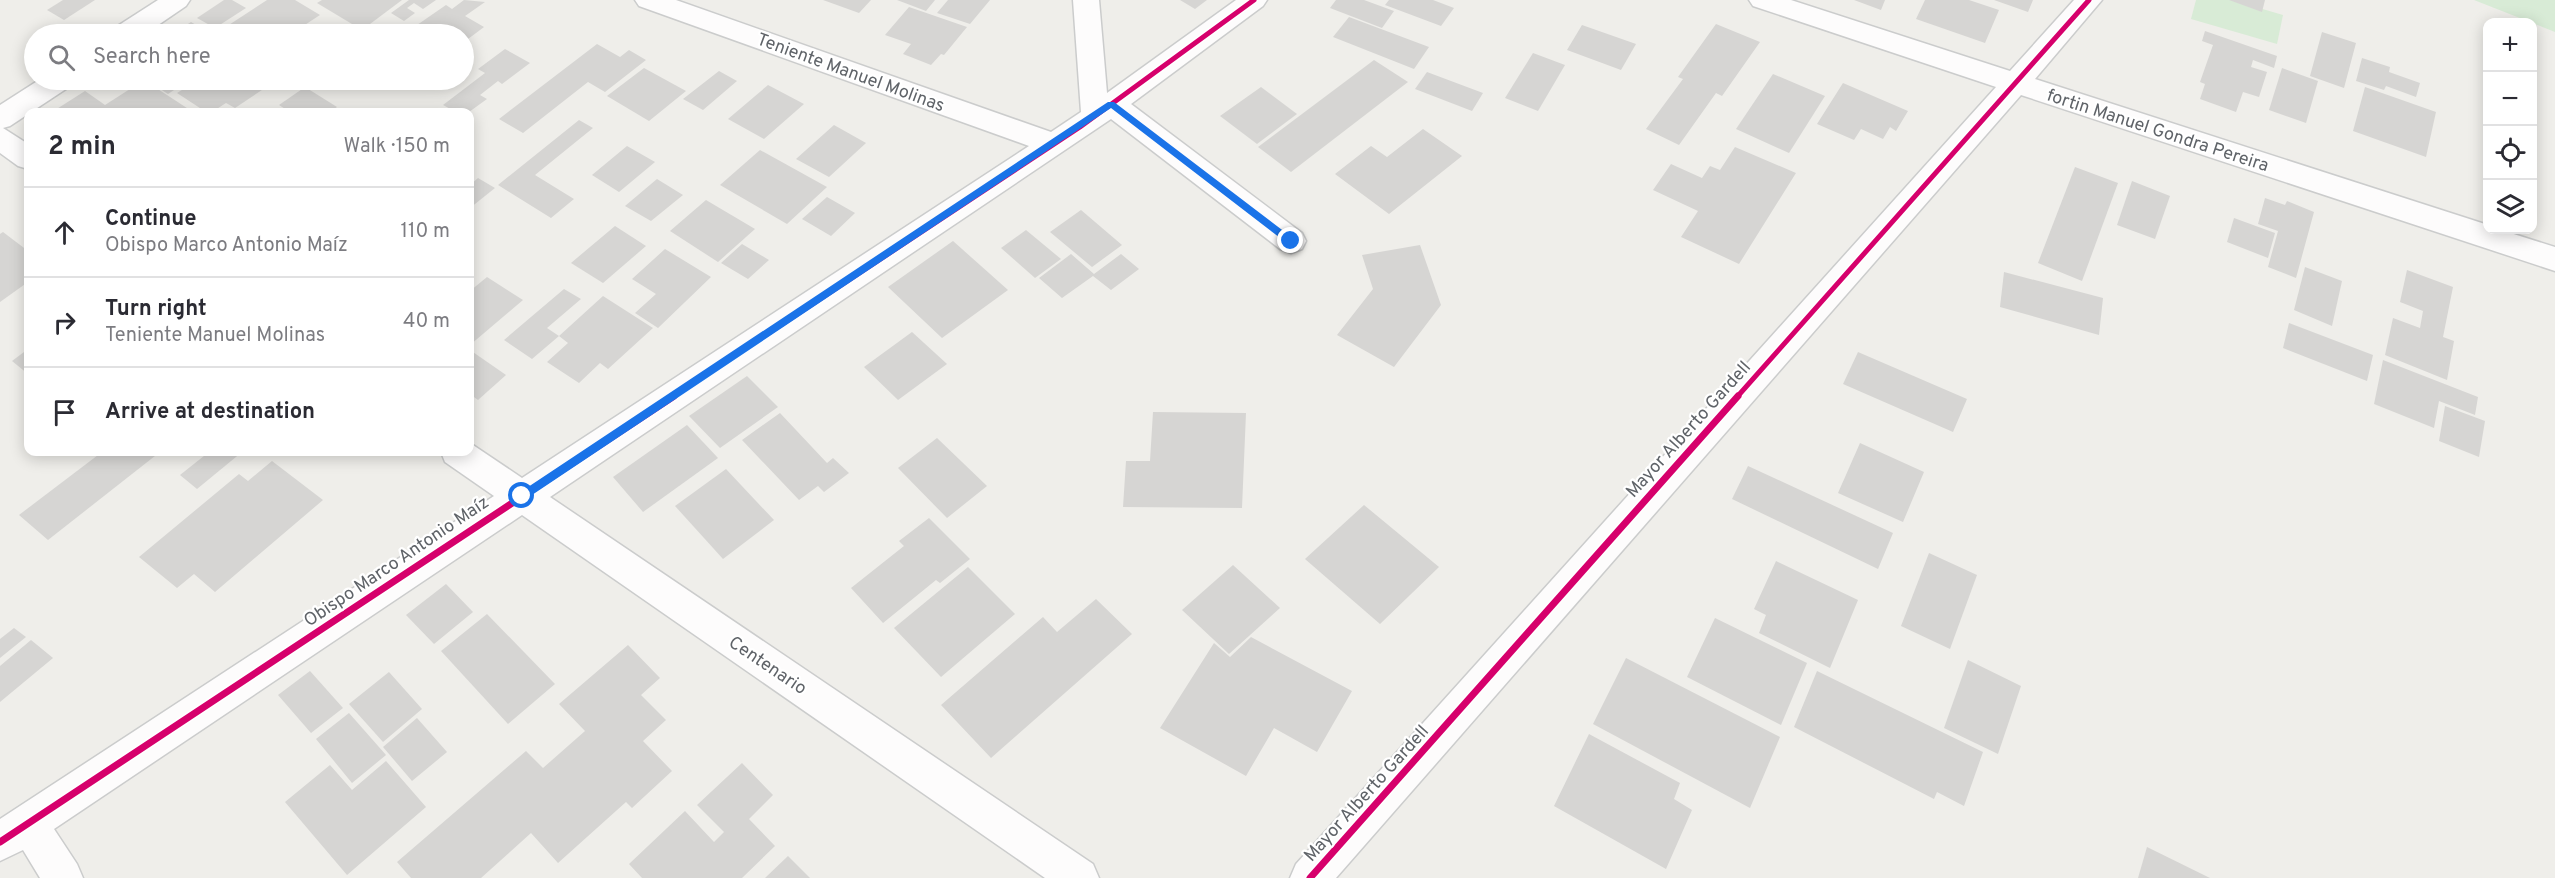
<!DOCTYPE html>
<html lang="en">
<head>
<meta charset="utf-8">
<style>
  :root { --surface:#fff; --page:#f7f7f7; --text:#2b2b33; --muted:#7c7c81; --line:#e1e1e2 }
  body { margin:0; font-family:Overpass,sans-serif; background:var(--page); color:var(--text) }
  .controls { position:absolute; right:18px; top:18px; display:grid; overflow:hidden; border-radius:12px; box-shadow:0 3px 15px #0003 }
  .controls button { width:54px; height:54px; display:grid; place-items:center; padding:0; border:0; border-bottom:2px solid var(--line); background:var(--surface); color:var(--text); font:30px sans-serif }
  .stop { position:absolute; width:18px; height:18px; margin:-14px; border:4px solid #1a73e8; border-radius:50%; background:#fff }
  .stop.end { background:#1a73e8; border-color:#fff; box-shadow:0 2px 6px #0008 }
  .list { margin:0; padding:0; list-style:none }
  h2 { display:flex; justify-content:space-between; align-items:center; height:78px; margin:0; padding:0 24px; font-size:26px }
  h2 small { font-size:20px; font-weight:400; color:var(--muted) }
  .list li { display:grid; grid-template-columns:39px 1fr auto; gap:18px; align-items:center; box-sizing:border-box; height:90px; padding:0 24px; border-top:2px solid var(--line) }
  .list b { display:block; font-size:22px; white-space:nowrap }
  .list p { margin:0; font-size:20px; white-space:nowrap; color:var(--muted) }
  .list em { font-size:20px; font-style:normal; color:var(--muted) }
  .icon { flex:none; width:33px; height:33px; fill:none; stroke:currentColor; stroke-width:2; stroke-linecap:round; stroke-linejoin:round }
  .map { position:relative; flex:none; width:2555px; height:878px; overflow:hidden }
  .search { position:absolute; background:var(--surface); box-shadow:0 3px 15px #0003; left:24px; top:24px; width:450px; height:66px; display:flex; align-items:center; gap:15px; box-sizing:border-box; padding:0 21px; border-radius:33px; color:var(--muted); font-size:22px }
  .panel { position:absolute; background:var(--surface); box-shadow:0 3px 15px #0003; left:24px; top:108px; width:450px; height:348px; border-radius:12px }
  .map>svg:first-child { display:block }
</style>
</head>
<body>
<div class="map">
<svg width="2555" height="878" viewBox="0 0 2555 878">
  <rect width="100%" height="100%" fill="#efeeea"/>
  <g fill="#d8ebd6">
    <path d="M2196,0H2232L2283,15L2277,44L2191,19Z"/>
    <path d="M2474,0H2555V32Z"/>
  </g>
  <g fill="#d6d5d3">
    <path d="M63,0H95L64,20L47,10Z"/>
    <path d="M224,0H232L246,8L215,28L197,18Z"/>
    <path d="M267,0H295L320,15L291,34H215Z"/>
    <path d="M322,0H402L362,30L317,3Z"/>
    <path d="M409,0H436L423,9L414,3L407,8L415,13L404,21L391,13Z"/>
    <path d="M464,0L485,2L465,16L484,27L464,42V34H404L446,5L452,9Z"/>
    <path d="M823,0H871L859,13Z"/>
    <path d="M897,0H935L926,11Z"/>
    <path d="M948,0H990L970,24L937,13Z"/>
    <path d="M1180,0H1207L1195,9Z"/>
    <path d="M1336,0H1364L1394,11L1382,28L1330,8Z"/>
    <path d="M1389,0H1433L1454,8L1441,26L1385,5Z"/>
    <path d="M1854,0H1885L1881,10Z"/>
    <path d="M1925,0H1969L1999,10L1985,43L1916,19Z"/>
    <path d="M1994,0H2033L2028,12Z"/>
    <path d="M2229,0H2265L2262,12Z"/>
    <path d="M909,7L967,27L944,55L941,54L931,65L903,54L911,44L885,35Z"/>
    <path d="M1349,17L1429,47L1414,69L1333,37Z"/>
    <path d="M191,22L211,34H173Z"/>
    <path d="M1716,24L1760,42L1722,96L1716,93L1679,145L1646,129L1683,79L1678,77Z"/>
    <path d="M1582,25L1636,44L1621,70L1567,50Z"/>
    <path d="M2205,31L2277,56L2274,68L2253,60L2251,67L2267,72L2259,97L2243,92L2236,112L2200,99L2205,84L2200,82L2213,45L2202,41Z"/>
    <path d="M2322,32L2356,43L2344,88L2310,76Z"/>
    <path d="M597,44L620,57L629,50L646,60L605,92L588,82L523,133L499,119Z"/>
    <path d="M505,49L530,63L502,84L498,81L480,95L487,99L469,112H456L443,105L485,73L478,69Z"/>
    <path d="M1533,53L1565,65L1538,111L1505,98Z"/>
    <path d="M2362,58L2390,67L2389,72L2420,83L2416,97L2386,86L2384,90L2356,81Z"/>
    <path d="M1374,60L1408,82L1291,172L1258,147Z"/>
    <path d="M644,68L686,91L649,121L607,96Z"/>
    <path d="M2282,68L2318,81L2306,123L2269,110Z"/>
    <path d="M719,71L737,81L703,110L683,99Z"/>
    <path d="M1427,72L1483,93L1472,111L1415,89Z"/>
    <path d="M1773,74L1825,96L1789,153L1736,129Z"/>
    <path d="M144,80L193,112H115L110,109L104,112H52L85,91L105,105Z"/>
    <path d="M146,80H189L168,94Z"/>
    <path d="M198,80H277L235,108L226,103L212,112H206L177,93Z"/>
    <path d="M1843,83L1908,111L1896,131L1890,127L1883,139L1861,129L1854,140L1817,124Z"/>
    <path d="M768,85L804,104L764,139L728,119Z"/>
    <path d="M305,87L337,107L330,112H290L279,105Z"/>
    <path d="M1261,87L1297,114L1257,144L1220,116Z"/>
    <path d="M2365,87L2436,112L2426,157L2353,131Z"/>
    <path d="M579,120L593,128L535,175L574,199L551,218L498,185Z"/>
    <path d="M834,125L866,143L829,177L796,159Z"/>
    <path d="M1423,129L1462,156L1389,214L1335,174L1371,146L1387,157Z"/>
    <path d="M627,146L655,162L619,192L592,175Z"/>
    <path d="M1735,147L1796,173L1739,264L1681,237L1698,211L1653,190L1671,164L1702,178L1710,166L1720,170Z"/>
    <path d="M760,150L827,187L787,224L720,185Z"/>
    <path d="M2075,167L2118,183L2082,281L2038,263Z"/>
    <path d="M478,178L495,188L470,208V185Z"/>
    <path d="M657,179L683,195L651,221L625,206Z"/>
    <path d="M2132,181L2170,196L2155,239L2117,225Z"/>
    <path d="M827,197L855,213L831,236L802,219Z"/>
    <path d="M2265,198L2285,205L2287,201L2314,212L2296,278L2268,267L2278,231L2258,224Z"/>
    <path d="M706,200L755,229L718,262L670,231Z"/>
    <path d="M1081,210L1122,245L1092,267L1050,232Z"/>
    <path d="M2234,218L2275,233L2268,258L2227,242Z"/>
    <path d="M615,226L646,246L603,283L571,263Z"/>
    <path d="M1026,230L1061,259L1035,278L1001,248Z"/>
    <path d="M3,232L28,251V282L0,302V234Z"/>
    <path d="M953,241L1008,290L942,338L888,287Z"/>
    <path d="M742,244L769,260L748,279L721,263Z"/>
    <path d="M1420,245L1441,305L1394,367L1337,335L1373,289L1362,255Z"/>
    <path d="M665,249L711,277L658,328L635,313L656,294L632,279Z"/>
    <path d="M1071,254L1094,274L1121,254L1139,269L1111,290L1093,276L1062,298L1039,278Z"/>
    <path d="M2305,267L2342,281L2332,326L2294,310Z"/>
    <path d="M2407,270L2453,287L2443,337L2454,341L2447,380L2385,355L2393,318L2420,328L2423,311L2400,302Z"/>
    <path d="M2004,272L2103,298L2099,335L2000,307Z"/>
    <path d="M487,277L523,300L470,345V291Z"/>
    <path d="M564,289L581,299L547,328L559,336L603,296L653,328L608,369L600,363L579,383L547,362L568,343L559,336L532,359L504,340Z"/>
    <path d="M2289,323L2373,355L2367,381L2283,348Z"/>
    <path d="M912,332L947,364L898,400L864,367Z"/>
    <path d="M28,349V374L12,361Z"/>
    <path d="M470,350L506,375L478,400L470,394Z"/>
    <path d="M1858,352L1967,399L1953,432L1843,384Z"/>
    <path d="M2383,360L2478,397L2475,415L2439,401L2434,428L2374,404Z"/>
    <path d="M747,376L778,407L720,448L689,416Z"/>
    <path d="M2445,406L2485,421L2479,457L2439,441Z"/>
    <path d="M1153,412L1246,413L1242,508L1123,507L1126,461H1150Z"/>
    <path d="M780,413L827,463L833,458L849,473L824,492L818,486L799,500L742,440Z"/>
    <path d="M687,425L718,458L643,512L613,477Z"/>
    <path d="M937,438L987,486L947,518L898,468Z"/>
    <path d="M1860,443L1924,472L1903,522L1838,493Z"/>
    <path d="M102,452H160L48,540L19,515Z"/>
    <path d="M209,452H242L197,489L180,475Z"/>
    <path d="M272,461L323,500L215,592L194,574L177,588L139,557L239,474L248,481Z"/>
    <path d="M1748,466L1893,533L1878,569L1732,499Z"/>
    <path d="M726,469L774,520L723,559L675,506Z"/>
    <path d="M1364,505L1439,567L1380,624L1305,559Z"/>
    <path d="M929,518L970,559L940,583L936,580L883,623L851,588L904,546L899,541Z"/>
    <path d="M1929,553L1977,575L1950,649L1901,626Z"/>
    <path d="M1776,561L1858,600L1830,668L1759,633L1766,615L1754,609Z"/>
    <path d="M1233,565L1280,608L1229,654L1182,610Z"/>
    <path d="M968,567L1015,614L941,677L894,628Z"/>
    <path d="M446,584L473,612L434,644L406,615Z"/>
    <path d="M1096,599L1132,634L991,758L941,705L1043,617L1057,632Z"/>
    <path d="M487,614L555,684L508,724L441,651Z"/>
    <path d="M1715,618L1807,663L1781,725L1687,677Z"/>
    <path d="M14,628L26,637L0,658V639Z"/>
    <path d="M1251,637L1352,691L1317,752L1274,728L1246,776L1160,728L1214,643L1230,657Z"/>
    <path d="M31,640L53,658L0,702V666Z"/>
    <path d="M628,645L660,678L641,695L666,720L643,741L672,771L632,808L626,802L558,863L531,833L481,878H411L397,862L526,751L543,768L585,731L559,704Z"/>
    <path d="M1626,658L1780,737L1750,808L1593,724Z"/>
    <path d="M1968,660L2021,686L1998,754L1944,728Z"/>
    <path d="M310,671L343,708L311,733L278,695Z"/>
    <path d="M1817,671L1983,752L1964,806L1937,792L1934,799L1794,727Z"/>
    <path d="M389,672L422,709L383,742L349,704Z"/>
    <path d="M349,713L386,755L352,783L316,739Z"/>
    <path d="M417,718L447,752L412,781L383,747Z"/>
    <path d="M1589,734L1680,783L1674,799L1692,810L1666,869L1554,806Z"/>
    <path d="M386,761L426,807L347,875L285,802L330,765L352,790Z"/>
    <path d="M742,763L773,795L749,819L775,846L742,878H642L629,864L685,811L714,842L724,832L697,805Z"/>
    <path d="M2147,847L2210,878H2138Z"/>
    <path d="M788,856L810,878H765Z"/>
  </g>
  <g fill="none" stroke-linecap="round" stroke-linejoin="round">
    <defs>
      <g id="minor">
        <path d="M158,0H190L186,6L145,34H113L116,27Z"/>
        <path d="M635,0H676L1051,132L1081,112L1073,0H1099L1107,93L1236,0H1267L1263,6L1131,104L1302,233L1306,241L1302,249L1291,253L1280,249L1111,119L550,497L1093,864L1099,878H1045L522,515L54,829L77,864L83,878H40L23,850L0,861V819L494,496L445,462L441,452H470V443L522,478L1029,146L639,6Z"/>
        <path d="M1749,0H1791L2010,71L2074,0H2102L2035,79L2488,225V230H2501L2555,247V271L2021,95L1336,878H1290L1296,864L1996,87L1753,6Z"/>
        <path d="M39,80H73L69,87L10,126L3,128L28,144V169L18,166L0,153V105Z"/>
      </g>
    </defs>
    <use href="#minor" stroke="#cbcccc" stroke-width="3"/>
    <use href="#minor" fill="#fdfcfc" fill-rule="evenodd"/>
    <defs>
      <g id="cycleway-far1">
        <path d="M672,397L1080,127L1254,0"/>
        <path d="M1737,397L2089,0"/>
      </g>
      <g id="cycleway">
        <path d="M0,842L674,396"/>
        <path d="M1310,878L1738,396"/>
      </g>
    </defs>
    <use href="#cycleway-far1" stroke="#fff" stroke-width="8"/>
    <use href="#cycleway" stroke="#fff" stroke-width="10"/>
    <use href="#cycleway-far1" stroke="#d6006c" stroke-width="5"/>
    <use href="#cycleway" stroke="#d6006c" stroke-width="7"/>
  </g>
  <path fill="#1a73e8" d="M1108,102H1114L1294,239V244H1288L1111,108L526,499H519V493Z"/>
  <g text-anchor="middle" stroke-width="4.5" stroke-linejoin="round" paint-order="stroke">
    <g font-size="18" fill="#5f6368" stroke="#fff">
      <text transform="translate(851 72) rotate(20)" y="6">Teniente Manuel Molinas</text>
      <text transform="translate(2158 130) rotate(18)" y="6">fortin Manuel Gondra Pereira</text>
      <text transform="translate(1688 429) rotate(-48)" y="6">Mayor Alberto Gardell</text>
      <text transform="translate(396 561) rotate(-34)" y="6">Obispo Marco Antonio Maíz</text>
      <text transform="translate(768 665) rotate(34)" y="6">Centenario</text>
      <text transform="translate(1366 793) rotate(-48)" y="6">Mayor Alberto Gardell</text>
    </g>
  </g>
</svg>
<div class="controls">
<button>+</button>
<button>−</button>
<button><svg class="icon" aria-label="locate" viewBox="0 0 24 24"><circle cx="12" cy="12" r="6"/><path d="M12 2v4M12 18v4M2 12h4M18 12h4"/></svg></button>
<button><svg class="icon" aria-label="layers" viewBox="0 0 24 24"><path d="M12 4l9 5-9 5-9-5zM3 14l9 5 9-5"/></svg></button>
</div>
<div class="stop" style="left:522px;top:496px"></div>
<div class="stop end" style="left:1291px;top:241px"></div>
<div class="search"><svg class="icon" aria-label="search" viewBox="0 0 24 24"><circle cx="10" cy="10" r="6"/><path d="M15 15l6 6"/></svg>Search here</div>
<section class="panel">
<h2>2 min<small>Walk · 150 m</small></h2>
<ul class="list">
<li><svg class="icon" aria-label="ahead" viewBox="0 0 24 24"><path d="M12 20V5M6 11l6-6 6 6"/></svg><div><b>Continue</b><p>Obispo Marco Antonio Maíz</p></div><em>110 m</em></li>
<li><svg class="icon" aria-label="right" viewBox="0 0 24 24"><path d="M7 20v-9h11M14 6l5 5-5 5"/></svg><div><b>Turn right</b><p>Teniente Manuel Molinas</p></div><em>40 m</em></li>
<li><svg class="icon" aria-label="arrive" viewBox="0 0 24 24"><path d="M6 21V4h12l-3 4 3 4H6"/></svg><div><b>Arrive at destination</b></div></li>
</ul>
</section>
</div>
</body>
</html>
